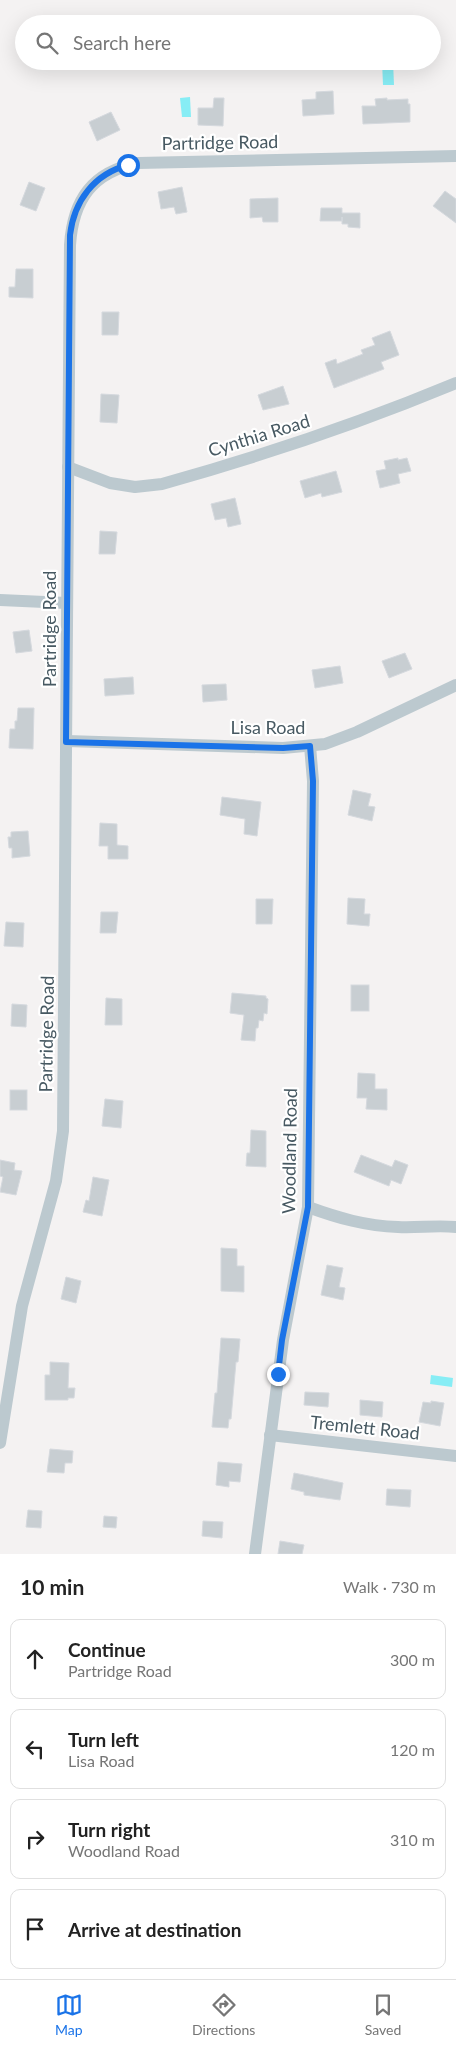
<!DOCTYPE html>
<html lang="en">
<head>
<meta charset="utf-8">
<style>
  :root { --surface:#fff; --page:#f6f6f6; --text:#222; --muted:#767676; --line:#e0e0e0; --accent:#1a73e8 }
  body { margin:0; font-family:Lato,sans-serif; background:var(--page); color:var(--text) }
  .stop { position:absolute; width:15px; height:15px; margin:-11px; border:4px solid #1a73e8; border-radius:50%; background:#fff }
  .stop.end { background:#1a73e8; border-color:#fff; box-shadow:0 1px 5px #0008 }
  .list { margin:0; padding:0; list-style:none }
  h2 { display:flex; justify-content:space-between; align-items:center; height:65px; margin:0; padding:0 20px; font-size:21px }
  h2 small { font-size:16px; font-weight:400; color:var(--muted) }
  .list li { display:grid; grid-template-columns:32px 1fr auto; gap:15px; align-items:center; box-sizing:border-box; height:80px; margin:0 10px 10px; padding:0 10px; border:1px solid var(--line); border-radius:10px }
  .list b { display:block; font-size:19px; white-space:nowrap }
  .list p { margin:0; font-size:16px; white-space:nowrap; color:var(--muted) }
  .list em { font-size:16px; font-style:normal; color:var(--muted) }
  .icon { flex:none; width:28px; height:28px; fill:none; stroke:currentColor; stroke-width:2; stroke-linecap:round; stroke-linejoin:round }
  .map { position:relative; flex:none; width:456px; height:1554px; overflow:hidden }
  .search { position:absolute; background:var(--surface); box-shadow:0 5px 20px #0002; left:15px; right:15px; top:15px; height:55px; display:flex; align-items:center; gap:12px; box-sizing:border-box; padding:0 18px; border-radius:28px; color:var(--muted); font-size:19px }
  .sheet { height:425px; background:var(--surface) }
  nav { display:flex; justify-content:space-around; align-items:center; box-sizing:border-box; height:70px; border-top:1px solid var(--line); background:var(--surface); font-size:14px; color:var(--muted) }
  nav a { display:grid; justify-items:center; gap:2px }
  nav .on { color:var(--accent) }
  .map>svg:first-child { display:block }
</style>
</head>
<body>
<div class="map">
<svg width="456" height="1554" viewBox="0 0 456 1554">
  <rect width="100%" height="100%" fill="#f4f2f2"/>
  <g fill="#87edf5">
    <path d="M382,61H393L394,85H383Z"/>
    <path d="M190,97L191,117H182L180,98Z"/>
    <path d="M431,1375L453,1378L452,1387L430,1384Z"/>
  </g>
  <g fill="#c8ced2" stroke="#d5d9de">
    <path d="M333,91L334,114L303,116L302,100L316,99V92Z"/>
    <path d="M214,98H224L223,126L198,125V108H213Z"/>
    <path d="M387,98V100L408,99V104H410V122L363,124L362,106H376L375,99Z"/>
    <path d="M111,112L120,130L97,141L89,122Z"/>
    <path d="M29,182L45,188L36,211L20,205Z"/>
    <path d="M182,187L187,212L176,214L174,207L161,209L158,192Z"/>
    <path d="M445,191L456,199V223L433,206Z"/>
    <path d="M278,198V222H263L262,217L250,218V199Z"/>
    <path d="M321,208H342V213H360V228L348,227V224H342V217V221H320Z"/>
    <path d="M16,269H33V298L9,297V287H15Z"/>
    <path d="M102,312H119L118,335H102Z"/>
    <path d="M390,331L399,355L381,362L384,369L334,388L325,363L336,359L337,364L363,354L361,350L375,345L372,338Z"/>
    <path d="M283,386L289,404L263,410L258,395Z"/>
    <path d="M101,394L119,395L117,423L100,422Z"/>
    <path d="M398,458V460L407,458L411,471L398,474L400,483L380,488L376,471L386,469L384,461Z"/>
    <path d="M336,471L342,492L322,497L321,493L305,498L300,481Z"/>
    <path d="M235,498L241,524L228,527L226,518L215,520L211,504Z"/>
    <path d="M100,531L117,532L115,554H99Z"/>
    <path d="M29,630L32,651L16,653L13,632Z"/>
    <path d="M405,653L412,669L389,678L382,661Z"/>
    <path d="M340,666L343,683L315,688L312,670Z"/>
    <path d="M133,677L134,694L105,696L104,679Z"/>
    <path d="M226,684L227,700L203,702L202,685Z"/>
    <path d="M18,708H34L33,749L9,748L10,729H15V721H17Z"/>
    <path d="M353,790L371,794L368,806L375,807L372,821L348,815Z"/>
    <path d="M222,797L261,802L257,836L244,834L245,819L220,815Z"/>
    <path d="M100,823L117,824V845L128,846V859H108V846H99Z"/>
    <path d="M28,831L30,856L12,858V848H9L8,837H11V832Z"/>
    <path d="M348,898L365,899L364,914H370L369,926L347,924Z"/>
    <path d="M256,899H273L272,924H256Z"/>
    <path d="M101,912H118L116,933H100Z"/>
    <path d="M6,922L24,923L23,947L4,946Z"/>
    <rect x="351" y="985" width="18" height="26"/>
    <path d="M232,993L266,996V998L268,999L267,1014L264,1013L263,1021L259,1020L258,1028H256L255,1041L241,1040L244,1015L230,1013Z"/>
    <path d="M106,998L122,999V1025H105Z"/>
    <path d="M12,1004L27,1005L26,1027L11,1026Z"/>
    <path d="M358,1073L375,1074V1089H387V1110L366,1109L367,1098H357Z"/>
    <rect x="10" y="1090" width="17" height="20"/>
    <path d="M105,1099L123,1101L121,1128L102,1126Z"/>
    <path d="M251,1130L266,1131V1167L246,1166L247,1153H250Z"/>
    <path d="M361,1155L392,1167L395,1160L408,1165L401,1184L391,1180L389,1186L354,1172Z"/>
    <path d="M0,1160L15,1163L14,1170L22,1171L16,1195L0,1192L3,1177L0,1176Z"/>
    <path d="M93,1177L109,1180L102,1216L83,1212L86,1200L89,1201Z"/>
    <path d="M221,1248L237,1249V1266H244V1292L221,1291Z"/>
    <path d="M327,1265L343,1268L339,1287L345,1288L343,1300L321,1295Z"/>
    <path d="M66,1277L81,1281L76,1303L61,1299Z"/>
    <path d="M221,1338L240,1339L238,1362H236L231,1419H229L228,1428L212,1427L215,1393H217Z"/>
    <path d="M50,1362L69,1363L68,1388H75L74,1398H68V1400H45V1375H50Z"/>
    <path d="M305,1392L329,1393L328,1407L304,1405Z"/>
    <path d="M360,1400L383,1402L382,1417L360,1415Z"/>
    <path d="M431,1401L444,1403L440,1426L419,1422L423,1402L431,1403Z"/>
    <path d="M50,1449L73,1451L72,1463H65L64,1473L47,1472Z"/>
    <path d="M218,1462L242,1464L240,1482L229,1481V1487L216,1485Z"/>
    <path d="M294,1473L343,1483L340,1500L304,1495V1492L291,1489Z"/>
    <path d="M387,1489L411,1490L410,1507L386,1505Z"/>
    <path d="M28,1510L42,1511L41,1528L26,1527Z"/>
    <path d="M104,1516L117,1517L116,1528L103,1527Z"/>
    <path d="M203,1521L223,1522L222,1538L202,1536Z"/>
    <path d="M280,1541L304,1545L302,1554H278Z"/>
  </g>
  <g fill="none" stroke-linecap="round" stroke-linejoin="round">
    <g stroke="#bcc9cf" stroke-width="12">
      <path d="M68,467L110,483L135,487L162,484C262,456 360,423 456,383"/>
      <path d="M0,600L67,603"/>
      <path d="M67,741L283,748L325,744L357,732L456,685"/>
      <path d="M308,1207C338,1218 366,1226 398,1227C418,1228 436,1225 456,1227"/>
      <path d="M270,1435L456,1456"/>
      <path d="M0,1443L22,1306L56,1181L63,1131L70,245C73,200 92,172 138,163L456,156"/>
      <path d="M255,1554L283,1340L308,1207L313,781L310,746"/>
    </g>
  </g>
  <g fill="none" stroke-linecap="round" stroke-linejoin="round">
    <path stroke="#1a73e8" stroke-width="6" d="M128,165C94,174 74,201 70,235L66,742L283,748L310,746L313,781L308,1207L282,1340L278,1374"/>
  </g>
  <g text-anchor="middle" stroke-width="4.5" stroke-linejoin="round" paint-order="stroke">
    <g font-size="18" fill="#475962" stroke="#fff">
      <text transform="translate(220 143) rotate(-1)" y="6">Partridge Road</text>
      <text transform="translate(259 436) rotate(-17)" y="6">Cynthia Road</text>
      <text transform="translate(50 629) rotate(-90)" y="6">Partridge Road</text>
      <text x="268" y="734">Lisa Road</text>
      <text transform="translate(47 1034) rotate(-89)" y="6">Partridge Road</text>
      <text transform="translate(290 1151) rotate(-89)" y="6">Woodland Road</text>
      <text transform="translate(365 1428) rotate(6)" y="6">Tremlett Road</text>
    </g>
  </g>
</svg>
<div class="stop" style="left:128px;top:165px"></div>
<div class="stop end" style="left:278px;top:1374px"></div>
<div class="search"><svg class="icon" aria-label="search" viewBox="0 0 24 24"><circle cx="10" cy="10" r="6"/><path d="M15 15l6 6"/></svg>Search here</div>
</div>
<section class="sheet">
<h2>10 min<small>Walk · 730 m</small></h2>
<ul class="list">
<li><svg class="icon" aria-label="ahead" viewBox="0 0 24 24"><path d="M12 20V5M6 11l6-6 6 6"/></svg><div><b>Continue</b><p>Partridge Road</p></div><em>300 m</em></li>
<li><svg class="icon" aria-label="left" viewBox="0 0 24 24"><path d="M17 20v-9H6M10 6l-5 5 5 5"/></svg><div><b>Turn left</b><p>Lisa Road</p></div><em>120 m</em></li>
<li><svg class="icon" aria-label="right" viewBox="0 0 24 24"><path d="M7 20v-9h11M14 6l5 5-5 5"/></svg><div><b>Turn right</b><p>Woodland Road</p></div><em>310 m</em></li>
<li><svg class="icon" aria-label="arrive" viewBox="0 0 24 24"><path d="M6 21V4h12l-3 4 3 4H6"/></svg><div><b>Arrive at destination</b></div></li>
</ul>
</section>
<nav>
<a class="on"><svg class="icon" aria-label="map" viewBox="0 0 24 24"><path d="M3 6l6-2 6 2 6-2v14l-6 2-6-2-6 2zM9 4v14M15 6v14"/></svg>Map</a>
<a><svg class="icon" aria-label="directions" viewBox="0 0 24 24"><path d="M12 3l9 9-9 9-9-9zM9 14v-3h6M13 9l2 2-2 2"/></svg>Directions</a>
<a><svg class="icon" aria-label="saved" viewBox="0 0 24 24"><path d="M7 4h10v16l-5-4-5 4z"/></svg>Saved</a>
</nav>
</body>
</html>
